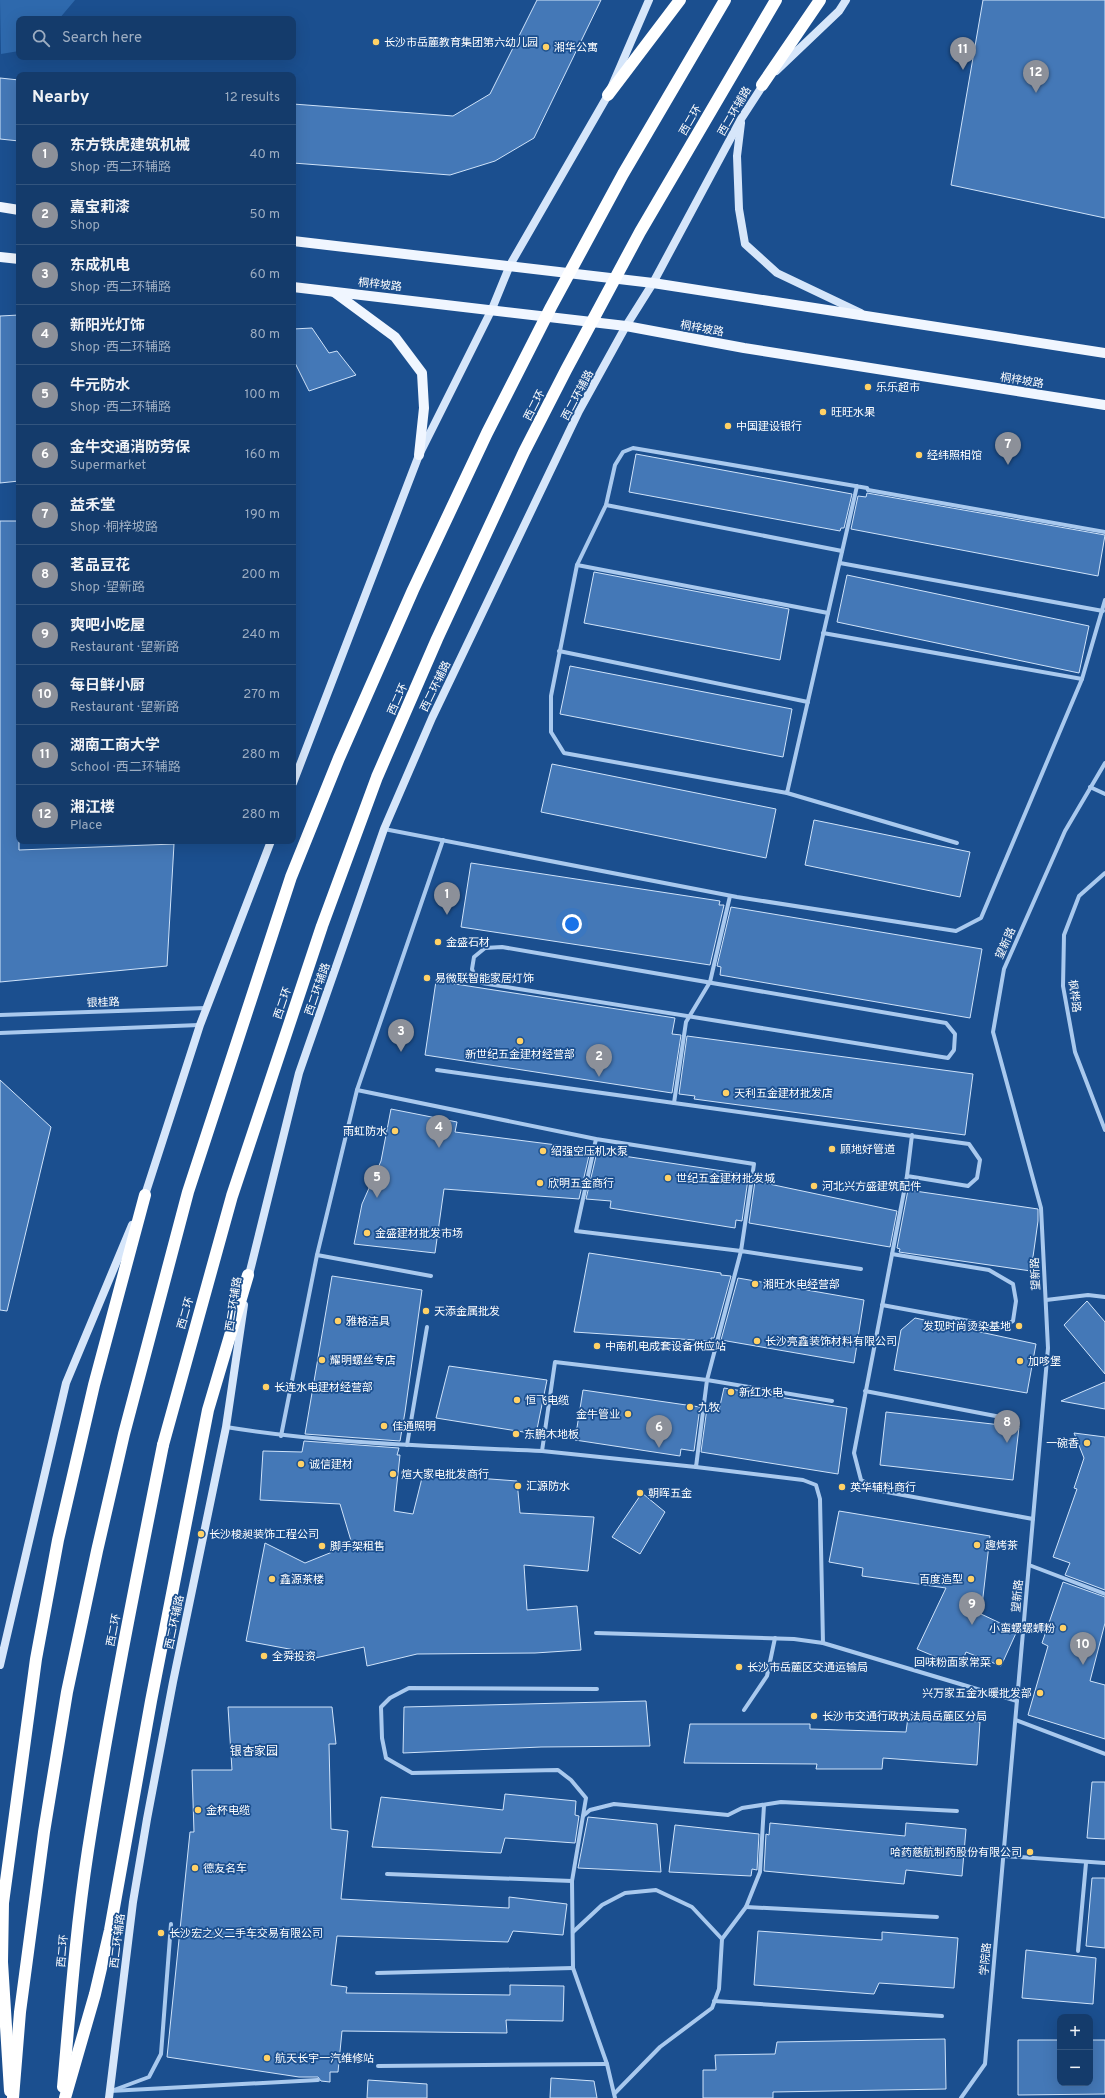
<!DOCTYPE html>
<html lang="en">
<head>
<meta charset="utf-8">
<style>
  :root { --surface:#143b6b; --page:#214673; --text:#f1f3f6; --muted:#9dadc1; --line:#33557e; --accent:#8c9099 }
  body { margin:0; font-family:Overpass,"Noto Sans SC",sans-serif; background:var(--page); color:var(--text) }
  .controls { position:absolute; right:12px; bottom:12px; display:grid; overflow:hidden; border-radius:8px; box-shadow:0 4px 16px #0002 }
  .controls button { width:36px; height:36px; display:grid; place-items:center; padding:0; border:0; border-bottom:1px solid var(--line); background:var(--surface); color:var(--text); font:20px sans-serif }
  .you { position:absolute; left:572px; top:924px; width:14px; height:14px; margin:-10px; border:3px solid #fff; border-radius:50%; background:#1a73e8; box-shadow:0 0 0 6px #1a73e833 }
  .badge { display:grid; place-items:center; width:26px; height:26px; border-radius:50%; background:var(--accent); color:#fff; font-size:13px; font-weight:700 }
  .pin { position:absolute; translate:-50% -33px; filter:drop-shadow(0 1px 2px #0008) }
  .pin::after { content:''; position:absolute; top:21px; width:14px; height:12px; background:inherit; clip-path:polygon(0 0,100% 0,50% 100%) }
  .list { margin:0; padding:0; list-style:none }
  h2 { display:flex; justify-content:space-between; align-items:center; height:52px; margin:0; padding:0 16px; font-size:17px }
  h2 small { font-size:13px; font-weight:400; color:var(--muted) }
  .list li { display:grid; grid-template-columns:26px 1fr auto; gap:12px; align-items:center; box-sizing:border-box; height:60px; padding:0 16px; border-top:1px solid var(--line) }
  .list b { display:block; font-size:15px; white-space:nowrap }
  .list p { margin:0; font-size:13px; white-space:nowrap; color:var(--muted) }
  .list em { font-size:13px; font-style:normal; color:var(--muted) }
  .icon { flex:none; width:22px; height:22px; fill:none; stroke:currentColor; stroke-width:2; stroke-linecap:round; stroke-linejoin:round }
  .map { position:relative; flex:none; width:1105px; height:2098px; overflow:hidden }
  .search { position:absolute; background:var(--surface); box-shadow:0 4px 16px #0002; left:16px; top:16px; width:280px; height:44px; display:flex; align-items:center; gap:10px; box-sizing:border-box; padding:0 14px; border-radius:8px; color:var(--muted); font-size:15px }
  .panel { position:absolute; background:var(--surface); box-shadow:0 4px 16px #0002; left:16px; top:72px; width:280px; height:772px; border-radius:8px }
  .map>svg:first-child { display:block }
</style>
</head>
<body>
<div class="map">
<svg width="1105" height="2098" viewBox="0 0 1105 2098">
  <rect width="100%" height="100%" fill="#1b4f8f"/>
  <path fill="#2e69ad" d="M0,0H75L59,19H19V51L1,54Z"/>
  <g fill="#4478b7" stroke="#cfe3fa">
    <path d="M537,0H601L534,138L495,161L450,175L293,163V104L453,116L490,94Z"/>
    <path d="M983,0H1105V218L951,185Z"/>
    <path d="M0,78L19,80V141L0,139Z"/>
    <path d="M19,315V481L0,483V316Z"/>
    <path d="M312,328L329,353L337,351L356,375L309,391L293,359V329Z"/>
    <path d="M636,454L852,494L844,528H841L840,531L629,492Z"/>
    <path d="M867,493L1105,535L1098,576L851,529L858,496L866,497Z"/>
    <path d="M0,521H19V850L174,844L167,966L0,982Z"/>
    <path d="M594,572L789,609L780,660L584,623Z"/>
    <path d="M847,575L1089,626L1079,673L837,622Z"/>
    <path d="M570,666L792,709L783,757L560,714Z"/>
    <path d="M552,764L776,809L766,858L541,812Z"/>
    <path d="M814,820L970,852L960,897L805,865Z"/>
    <path d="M471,863L720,901L719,905H724L710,965L461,927Z"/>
    <path d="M731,907L982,949L970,1018L720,975L721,967L717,966Z"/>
    <path d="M436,981L675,1018L672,1034L681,1035L672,1093L425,1055Z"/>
    <path d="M687,1036L973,1074L965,1135L694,1099L695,1096L679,1094Z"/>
    <path d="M0,1080L51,1127L7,1311L0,1310Z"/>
    <path d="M391,1109L457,1122L455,1132L588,1149L590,1151L579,1199L444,1189L435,1253L354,1244L362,1204L381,1161Z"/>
    <path d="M597,1152L743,1174V1178L748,1179L742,1221L736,1220L735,1228L610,1208L611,1201L586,1199Z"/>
    <path d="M755,1181L897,1211L890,1247L749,1223Z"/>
    <path d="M908,1190L1038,1209V1221L1031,1271L899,1252L900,1249L897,1248Z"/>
    <path d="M589,1253L721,1273V1275L731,1276L714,1338H711V1341L574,1332Z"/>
    <path d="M332,1276L422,1290L405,1412L400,1441L305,1434Z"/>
    <path d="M738,1278L864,1300L854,1363L721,1340Z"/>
    <path d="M1087,1301L1105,1322V1374L1064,1325Z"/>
    <path d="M915,1318L1036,1344L1027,1393L894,1370L901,1330Z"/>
    <path d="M449,1366L547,1380L536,1434L436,1418Z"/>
    <path d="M1105,1382V1409L1061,1401Z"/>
    <path d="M724,1388L847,1408L838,1474L701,1452L707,1408L719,1410Z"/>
    <path d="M583,1390L700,1407L694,1451L681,1449L680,1456L575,1440Z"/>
    <path d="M886,1412L1019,1427L1013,1480L880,1465Z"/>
    <path d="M1074,1433L1105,1437V1590L1065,1575L1070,1563L1053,1557L1077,1489L1074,1488L1084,1458Z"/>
    <path d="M304,1441L399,1448L397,1455H400L394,1511L413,1514L423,1474L517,1481L520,1513L594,1517L588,1571L524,1565L527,1610L577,1606L581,1650L535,1653L417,1654L367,1666L364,1647L302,1661L300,1651L246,1641L265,1543L305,1563L352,1544L340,1504L260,1500L263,1451L302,1452Z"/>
    <path d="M642,1493L665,1512L640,1554L612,1537Z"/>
    <path d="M839,1511L990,1536L981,1614L1017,1631L1001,1666L966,1652L960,1667L917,1649L946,1588L862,1576L863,1568L829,1562Z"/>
    <path d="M1063,1582L1105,1597V1623L1090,1681L1105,1685V1739L1028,1715L1048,1646L1042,1643Z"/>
    <path d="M646,1701L650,1746L541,1747L403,1753L404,1707Z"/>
    <path d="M228,1707H332L336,1744H329L331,1829L348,1831L341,1899L509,1908V1897L567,1904L563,1935L513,1931L508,1942L337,1936L331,1985L347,1987L346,1993L510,1995V1985L564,1986L563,2021L506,2020L507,2033L342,2031L338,2072H330V2082L321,2081L318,2077H299L167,2057L190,1832H194L192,1770H232Z"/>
    <path d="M908,1717L980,1722L977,1765L883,1758L882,1769H816L817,1764L684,1763L690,1724H810V1729L906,1732Z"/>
    <path d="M1092,1782H1105V1839L1087,1838Z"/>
    <path d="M505,1794L576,1801L575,1815L579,1816L575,1843L505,1838L501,1853L372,1847L381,1797L503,1810Z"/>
    <path d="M588,1817L657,1824L661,1872L578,1868Z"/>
    <path d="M770,1823L905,1836L906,1823L966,1829L962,1876L906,1870L904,1884L764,1871L766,1834L769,1835Z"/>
    <path d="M675,1825L759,1834L757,1870L752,1869L751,1876L669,1872Z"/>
    <path d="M1092,1878H1105V1948L1086,1946Z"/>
    <path d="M758,1931L882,1940V1932L958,1938L954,1988L879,1983L874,1994L754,1985Z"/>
    <path d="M1026,1950L1096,1958L1093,2004L1022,1998Z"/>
    <path d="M945,2039L946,2089L773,2092V2098H703V2070H716L715,2055L775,2054L777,2042Z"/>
    <path d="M1018,2040H1060V2083H1090V2040H1105V2094L1018,2095Z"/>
    <path d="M551,2078L594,2081L597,2098H550Z"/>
    <path d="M368,2080L427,2084V2098H367Z"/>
  </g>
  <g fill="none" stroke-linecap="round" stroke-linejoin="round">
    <g stroke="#a9c9ee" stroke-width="4">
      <path d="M857,486L787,793L564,753L551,732V696L577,565L606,505L615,465L623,452L633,448L867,488L868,490L1105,532"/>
      <path d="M606,505L842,551"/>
      <path d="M840,563L1103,611"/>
      <path d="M577,565L828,613"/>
      <path d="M823,633L1082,679"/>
      <path d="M559,651L808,702"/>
      <path d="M1090,787L1105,794"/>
      <path d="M787,793L957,843"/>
      <path d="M384,829L737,897L956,931L981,918L1082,679L1105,600"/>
      <path d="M1105,873L1079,896L1064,935L1063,986L1075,1052L1105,1130"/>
      <path d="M502,947L946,1023L955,1034L954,1050L948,1058L482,983L476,980L472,969L474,957L485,948Z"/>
      <path d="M0,1015L206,1008"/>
      <path d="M0,1033L199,1025"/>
      <path d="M437,1070L674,1103L686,1022L710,982L730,896"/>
      <path d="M357,1090L596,1139L754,1164L741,1251L576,1231L596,1139"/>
      <path d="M674,1103L969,1144L980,1160L977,1178L968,1186L907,1176L912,1135"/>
      <path d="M907,1176L854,1453L861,1480L881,1491L1033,1519"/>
      <path d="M317,1255L431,1276"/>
      <path d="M1046,1300L1088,1295L1105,1297"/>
      <path d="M882,1305L1002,1327L1013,1321L1016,1301L1013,1284L989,1270L892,1254"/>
      <path d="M555,1362L707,1380L696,1467L542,1451Z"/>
      <path d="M865,1391L1006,1418"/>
      <path d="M832,1401L707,1380L741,1251L861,1269"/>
      <path d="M226,1427C330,1444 436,1446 542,1451"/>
      <path d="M281,1436L317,1255L357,1090L443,840"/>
      <path d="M407,1445L427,1327"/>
      <path d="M1029,1565L1105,1594"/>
      <path d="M596,1633L794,1639L823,1643L820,1499L816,1485L803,1480L696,1467"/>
      <path d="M823,1643L1017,1701"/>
      <path d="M597,1689L409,1688L390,1698L381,1707L382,1738L386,1758L412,1773L558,1770L571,1780L586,1798L572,1881L573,1968L607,2064L615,2098"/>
      <path d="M744,1710L767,1676L775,1638"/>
      <path d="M1016,1720L1105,1754"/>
      <path d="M583,1816L590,1810L614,1804L728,1815L742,1808L781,1802L957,1811"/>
      <path d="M1004,1856L1105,1863"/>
      <path d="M387,1874L572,1881"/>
      <path d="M746,1907L937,1917"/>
      <path d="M573,1932L602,1905L625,1893L656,1890L692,1907L722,1939L719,1989L712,2008L660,2047L615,2093"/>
      <path d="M722,1939L746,1907L760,1872L764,1805"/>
      <path d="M1078,1951L1086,1863"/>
      <path d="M377,1973L573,1968"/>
      <path d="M714,2001L942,2016"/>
      <path d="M378,2066L607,2064"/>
      <path d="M114,2090L149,2077L161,2054L171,1924"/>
      <path d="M110,2091L318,2080"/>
      <path d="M961,2098L985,2064L1048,1348L1041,1208L993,1032L1004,969L1065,831L1105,763"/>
    </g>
    <g stroke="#d6e6fa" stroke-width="8">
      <path d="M776,71L839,11L846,0"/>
      <path d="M741,123L737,156L739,209L745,244L777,273L861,313"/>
      <path d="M293,783L419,455L492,309L510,265L608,95L649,0"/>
      <path d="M144,1198L200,1025L271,841"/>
      <path d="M248,1279L299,1073L384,829L432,718L579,411L626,326L653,283L741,119L765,82"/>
      <path d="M0,1665L66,1383L132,1225"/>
      <path d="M109,2098L133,1902L147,1819L173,1682L226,1427L244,1305"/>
    </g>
    <g stroke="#f0f6ff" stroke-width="10">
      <path d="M0,207L19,210"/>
      <path d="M293,241L653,283L1105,353"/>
      <path d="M0,257L19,259"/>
      <path d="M293,287L626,326L744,348L1105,405"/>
      <path d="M334,292L395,337L422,373L424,408L419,455"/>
    </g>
    <g stroke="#fff" stroke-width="12">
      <path d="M762,85L820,0"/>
      <path d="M608,95L680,0"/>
      <path d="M63,2087C70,2008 76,1928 88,1850C109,1714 136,1580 163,1445"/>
      <path d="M10,2091L2,1962L3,1903L36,1659L58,1540L94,1385L145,1195"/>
      <path d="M65,2098L95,1994L110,1930L151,1701L208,1410L248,1275"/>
    </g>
    <g stroke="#fff" stroke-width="12">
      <path d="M163,1445L232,1196L322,926L377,777L437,639L524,452L566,370L640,232L776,0"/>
      <path d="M13,2098L20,2012L44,1832L67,1692L97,1551L124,1434L188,1192L291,877L339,758L413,590L487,433L551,307L623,174L725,0"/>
    </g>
  </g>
  <g fill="#ffd166" stroke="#1b4f8f" stroke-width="1.5">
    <circle cx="376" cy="42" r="4"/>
    <circle cx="546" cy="47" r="4"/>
    <circle cx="868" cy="387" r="4"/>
    <circle cx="823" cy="412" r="4"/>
    <circle cx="728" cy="426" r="4"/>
    <circle cx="919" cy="455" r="4"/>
    <circle cx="438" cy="942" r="4"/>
    <circle cx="427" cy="978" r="4"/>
    <circle cx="520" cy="1041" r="4"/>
    <circle cx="726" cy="1093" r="4"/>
    <circle cx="395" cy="1131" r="4"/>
    <circle cx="832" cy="1149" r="4"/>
    <circle cx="543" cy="1151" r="4"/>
    <circle cx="668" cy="1178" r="4"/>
    <circle cx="540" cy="1183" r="4"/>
    <circle cx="814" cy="1186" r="4"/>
    <circle cx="367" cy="1233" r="4"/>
    <circle cx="755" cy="1284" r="4"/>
    <circle cx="426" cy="1311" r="4"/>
    <circle cx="338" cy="1321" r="4"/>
    <circle cx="1019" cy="1326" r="4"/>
    <circle cx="757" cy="1341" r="4"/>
    <circle cx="597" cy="1346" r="4"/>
    <circle cx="322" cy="1360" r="4"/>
    <circle cx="1020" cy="1361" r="4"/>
    <circle cx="266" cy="1387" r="4"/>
    <circle cx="731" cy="1392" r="4"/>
    <circle cx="517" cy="1400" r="4"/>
    <circle cx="690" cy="1407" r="4"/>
    <circle cx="628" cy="1414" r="4"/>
    <circle cx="384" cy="1426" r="4"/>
    <circle cx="516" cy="1434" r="4"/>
    <circle cx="1087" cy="1443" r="4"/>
    <circle cx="301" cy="1464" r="4"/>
    <circle cx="393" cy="1474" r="4"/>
    <circle cx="518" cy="1486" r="4"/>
    <circle cx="842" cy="1487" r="4"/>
    <circle cx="640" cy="1493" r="4"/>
    <circle cx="201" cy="1534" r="4"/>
    <circle cx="977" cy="1545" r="4"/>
    <circle cx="322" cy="1546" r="4"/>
    <circle cx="272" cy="1579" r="4"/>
    <circle cx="971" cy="1579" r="4"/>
    <circle cx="1063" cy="1628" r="4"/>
    <circle cx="264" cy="1656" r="4"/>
    <circle cx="999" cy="1662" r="4"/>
    <circle cx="739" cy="1667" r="4"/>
    <circle cx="1040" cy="1693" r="4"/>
    <circle cx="814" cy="1716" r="4"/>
    <circle cx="198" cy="1810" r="4"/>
    <circle cx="1030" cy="1852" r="4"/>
    <circle cx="195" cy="1868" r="4"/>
    <circle cx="161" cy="1933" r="4"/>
    <circle cx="267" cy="2058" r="4"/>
  </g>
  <g text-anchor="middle" stroke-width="3.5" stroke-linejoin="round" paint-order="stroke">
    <g font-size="11" fill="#fff" stroke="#1b4f8f" text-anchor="start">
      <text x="384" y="46">长沙市岳麓教育集团第六幼儿园</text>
      <text x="554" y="51">湘华公寓</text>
      <text x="876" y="391">乐乐超市</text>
      <text x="831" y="416">旺旺水果</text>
      <text x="736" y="430">中国建设银行</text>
      <text x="927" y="459">经纬照相馆</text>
      <text x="446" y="946">金盛石材</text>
      <text x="435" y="982">易微联智能家居灯饰</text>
      <text x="520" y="1058" text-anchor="middle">新世纪五金建材经营部</text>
      <text x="734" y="1097">天利五金建材批发店</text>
      <text x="387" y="1135" text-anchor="end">雨虹防水</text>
      <text x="840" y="1153">顾地好管道</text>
      <text x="551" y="1155">绍强空压机水泵</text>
      <text x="676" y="1182">世纪五金建材批发城</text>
      <text x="548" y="1187">欣明五金商行</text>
      <text x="822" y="1190">河北兴方盛建筑配件</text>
      <text x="375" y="1237">金盛建材批发市场</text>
      <text x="763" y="1288">湘旺水电经营部</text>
      <text x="434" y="1315">天添金属批发</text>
      <text x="346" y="1325">雅格洁具</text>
      <text x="1011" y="1330" text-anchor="end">发现时尚烫染基地</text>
      <text x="765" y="1345">长沙亮鑫装饰材料有限公司</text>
      <text x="605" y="1350">中南机电成套设备供应站</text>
      <text x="330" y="1364">耀明螺丝专店</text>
      <text x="1028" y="1365">加哆堡</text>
      <text x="274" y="1391">长连水电建材经营部</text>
      <text x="739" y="1396">新红水电</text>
      <text x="525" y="1404">恒飞电缆</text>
      <text x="698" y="1411">九牧</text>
      <text x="620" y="1418" text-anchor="end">金牛管业</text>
      <text x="392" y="1430">佳通照明</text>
      <text x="524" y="1438">东鹏木地板</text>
      <text x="1079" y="1447" text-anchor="end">一碗香</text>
      <text x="309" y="1468">诚信建材</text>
      <text x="401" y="1478">煊大家电批发商行</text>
      <text x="526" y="1490">汇源防水</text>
      <text x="850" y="1491">英华辅料商行</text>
      <text x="648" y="1497">朝晖五金</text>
      <text x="209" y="1538">长沙梭昶装饰工程公司</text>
      <text x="985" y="1549">趣烤茶</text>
      <text x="330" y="1550">脚手架租售</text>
      <text x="280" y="1583">鑫源茶楼</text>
      <text x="963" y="1583" text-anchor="end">百度造型</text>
      <text x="1055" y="1632" text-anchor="end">小蛮螺螺蛳粉</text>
      <text x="272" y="1660">全舜投资</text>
      <text x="991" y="1666" text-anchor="end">回味粉面家常菜</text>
      <text x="747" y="1671">长沙市岳麓区交通运输局</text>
      <text x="1032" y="1697" text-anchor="end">兴万家五金水暖批发部</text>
      <text x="822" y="1720">长沙市交通行政执法局岳麓区分局</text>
      <text x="206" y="1814">金杯电缆</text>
      <text x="1022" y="1856" text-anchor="end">哈药慈航制药股份有限公司</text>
      <text x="203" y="1872">德友名车</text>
      <text x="169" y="1937">长沙宏之义二手车交易有限公司</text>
      <text x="275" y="2062">航天长宇一汽维修站</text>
    </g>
    <g font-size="11" fill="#fff" stroke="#1b4f8f">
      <text transform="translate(734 111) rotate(-60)" y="4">西二环辅路</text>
      <text transform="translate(690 120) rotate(-60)" y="4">西二环</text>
      <text transform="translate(380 284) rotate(6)" y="4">桐梓坡路</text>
      <text transform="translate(702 328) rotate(10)" y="4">桐梓坡路</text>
      <text transform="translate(1022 380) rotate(9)" y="4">桐梓坡路</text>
      <text transform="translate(577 395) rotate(-62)" y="4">西二环辅路</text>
      <text transform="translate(534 405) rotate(-63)" y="4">西二环</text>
      <text transform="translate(435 686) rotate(-64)" y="4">西二环辅路</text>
      <text transform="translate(397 699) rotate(-66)" y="4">西二环</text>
      <text transform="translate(1005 943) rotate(-66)" y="4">望新路</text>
      <text transform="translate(317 989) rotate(-71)" y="4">西二环辅路</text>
      <text transform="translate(1075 996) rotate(82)" y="4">枫桦路</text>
      <text transform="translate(103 1002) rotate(-2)" y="4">银桂路</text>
      <text transform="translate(282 1003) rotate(-71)" y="4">西二环</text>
      <text transform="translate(1035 1274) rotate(-93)" y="4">望新路</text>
      <text transform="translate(233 1304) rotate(-81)" y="4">西二环辅路</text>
      <text transform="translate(185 1313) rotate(-74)" y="4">西二环</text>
      <text transform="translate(1017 1596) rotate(-85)" y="4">望新路</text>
      <text transform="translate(174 1622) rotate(-78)" y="4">西二环辅路</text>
      <text transform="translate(113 1630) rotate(-79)" y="4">西二环</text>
      <text transform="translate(117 1941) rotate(-83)" y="4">西二环辅路</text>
      <text transform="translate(62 1951) rotate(-85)" y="4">西二环</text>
      <text transform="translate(985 1959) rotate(-85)" y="4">学院路</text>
    </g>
    <g font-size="12" fill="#fff" stroke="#1b4f8f">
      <text x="254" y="1755">银杏家园</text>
    </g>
  </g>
</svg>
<div class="controls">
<button>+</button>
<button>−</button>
</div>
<div class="you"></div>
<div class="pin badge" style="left:447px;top:915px">1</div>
<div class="pin badge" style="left:599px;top:1077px">2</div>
<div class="pin badge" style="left:401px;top:1052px">3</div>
<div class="pin badge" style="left:439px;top:1148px">4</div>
<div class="pin badge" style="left:377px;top:1198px">5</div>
<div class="pin badge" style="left:659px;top:1448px">6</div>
<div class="pin badge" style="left:1008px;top:465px">7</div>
<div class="pin badge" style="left:1007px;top:1443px">8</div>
<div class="pin badge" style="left:972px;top:1625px">9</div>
<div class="pin badge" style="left:1083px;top:1665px">10</div>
<div class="pin badge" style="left:963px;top:70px">11</div>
<div class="pin badge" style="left:1036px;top:93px">12</div>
<div class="search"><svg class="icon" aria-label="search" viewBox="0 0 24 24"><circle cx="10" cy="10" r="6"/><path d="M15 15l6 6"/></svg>Search here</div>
<section class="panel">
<h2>Nearby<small>12 results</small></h2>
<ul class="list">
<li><span class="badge">1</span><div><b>东方铁虎建筑机械</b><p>Shop · 西二环辅路</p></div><em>40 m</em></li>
<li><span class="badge">2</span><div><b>嘉宝莉漆</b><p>Shop</p></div><em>50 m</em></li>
<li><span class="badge">3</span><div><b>东成机电</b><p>Shop · 西二环辅路</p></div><em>60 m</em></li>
<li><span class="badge">4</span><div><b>新阳光灯饰</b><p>Shop · 西二环辅路</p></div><em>80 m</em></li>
<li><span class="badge">5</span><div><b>牛元防水</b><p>Shop · 西二环辅路</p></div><em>100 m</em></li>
<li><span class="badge">6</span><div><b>金牛交通消防劳保</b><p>Supermarket</p></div><em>160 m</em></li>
<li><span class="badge">7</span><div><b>益禾堂</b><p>Shop · 桐梓坡路</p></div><em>190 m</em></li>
<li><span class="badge">8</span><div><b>茗品豆花</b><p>Shop · 望新路</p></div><em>200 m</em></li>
<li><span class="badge">9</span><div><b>爽吧小吃屋</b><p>Restaurant · 望新路</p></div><em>240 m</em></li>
<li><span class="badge">10</span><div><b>每日鲜小厨</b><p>Restaurant · 望新路</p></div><em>270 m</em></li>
<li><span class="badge">11</span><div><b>湖南工商大学</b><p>School · 西二环辅路</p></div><em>280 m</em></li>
<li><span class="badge">12</span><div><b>湘江楼</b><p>Place</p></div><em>280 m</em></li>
</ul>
</section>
</div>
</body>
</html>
